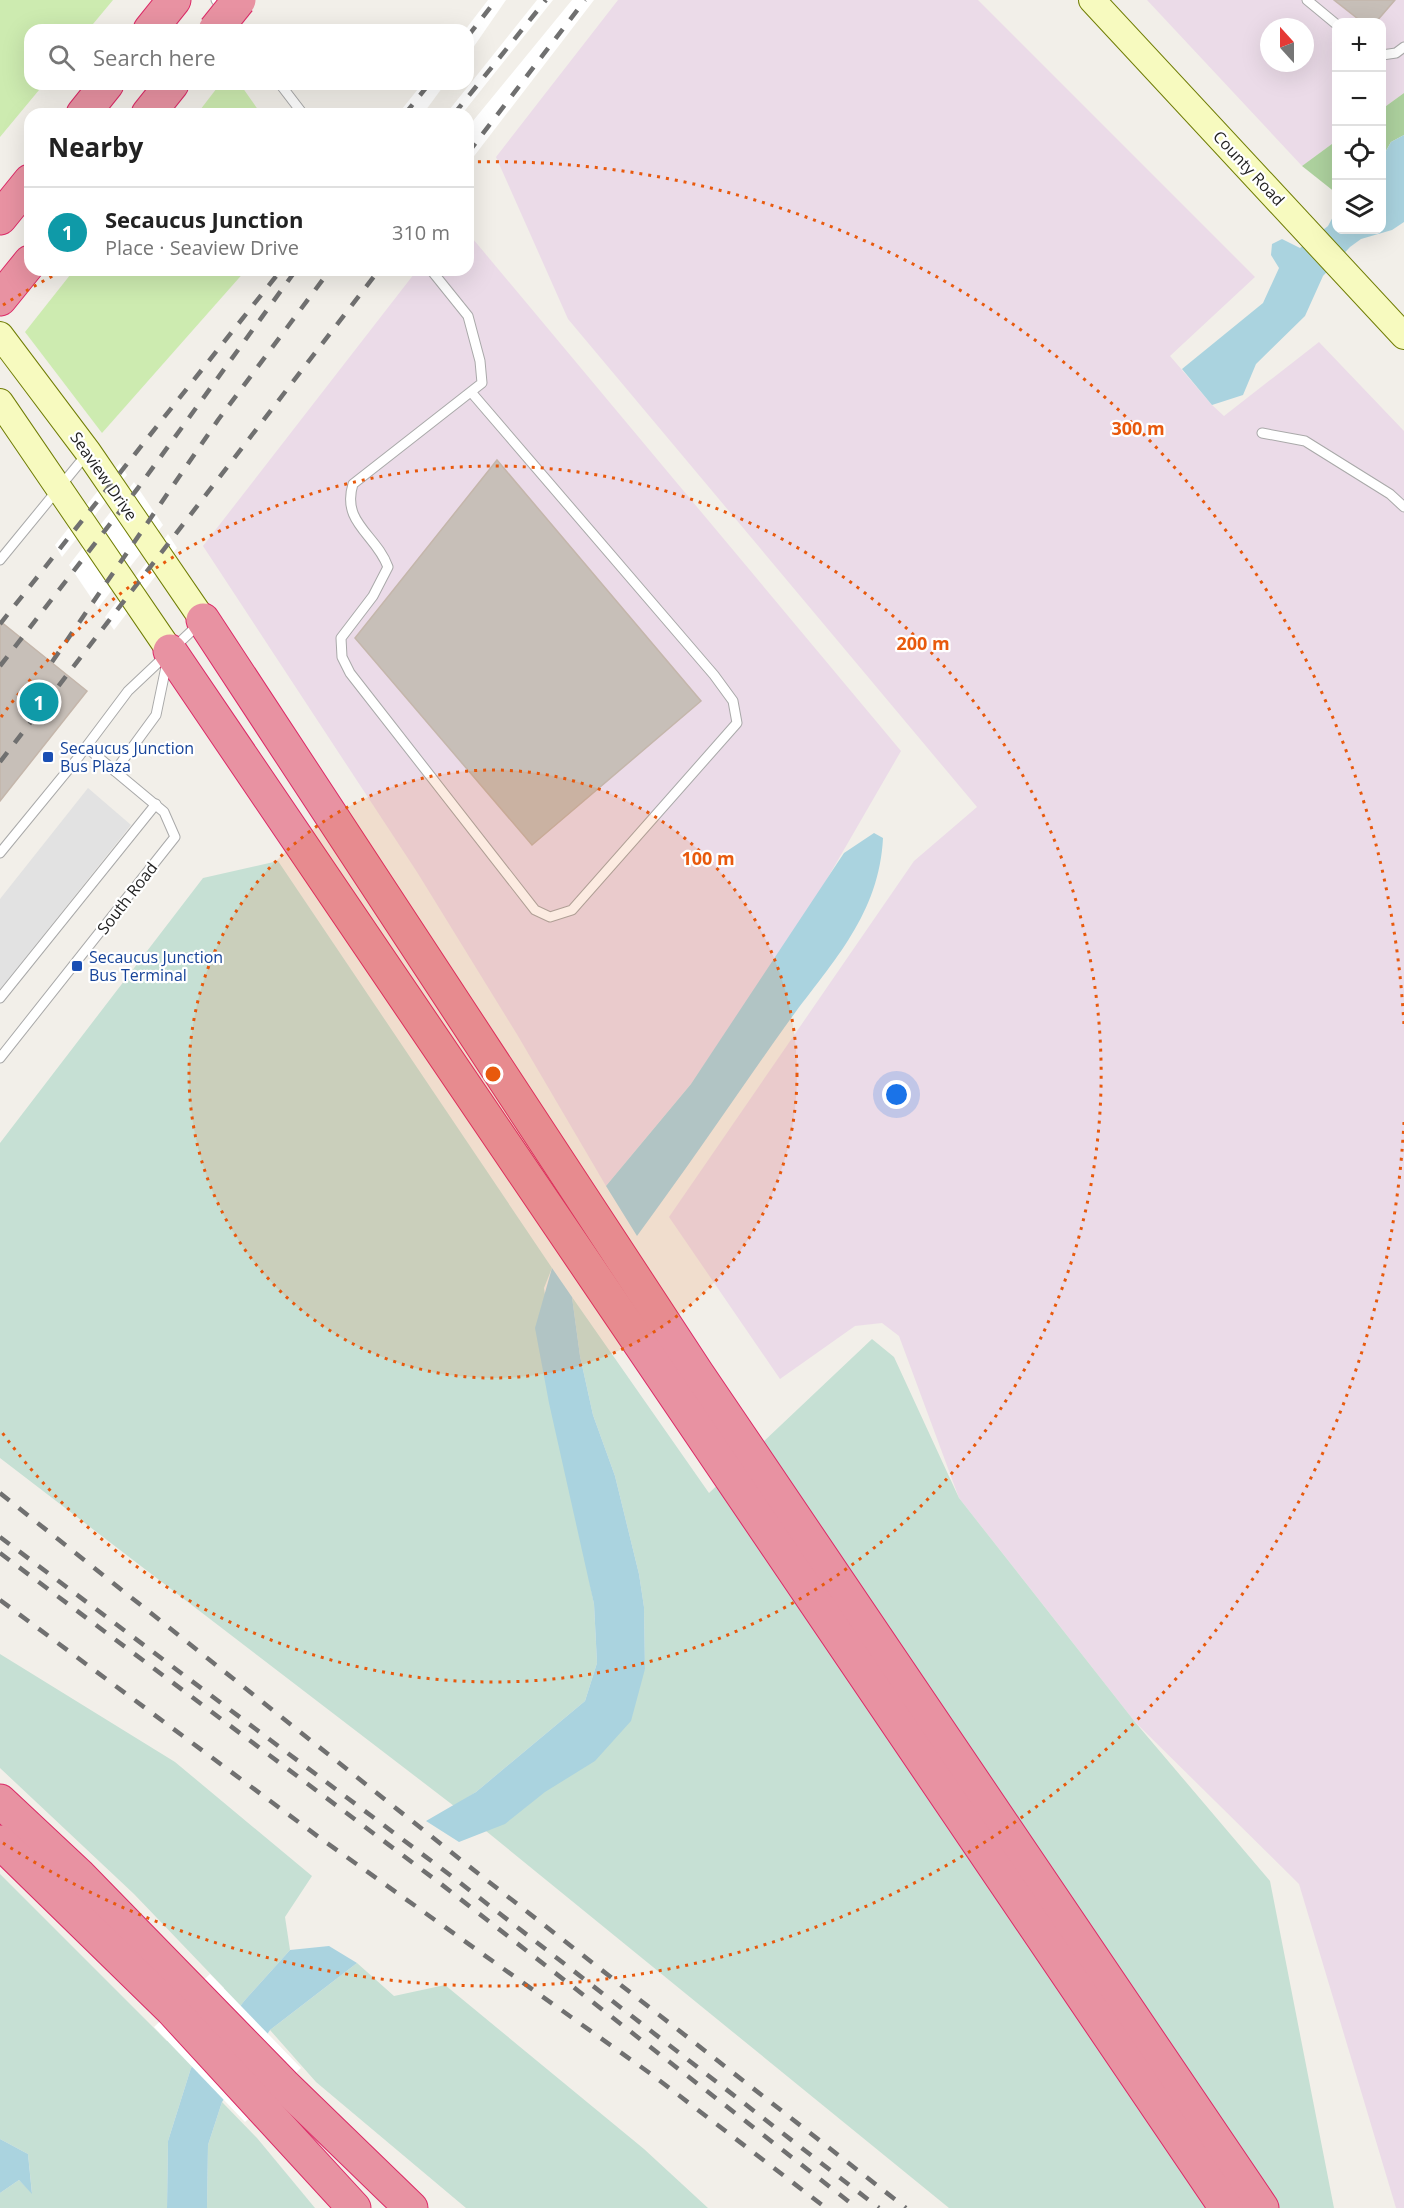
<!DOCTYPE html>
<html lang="en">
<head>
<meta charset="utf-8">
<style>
  :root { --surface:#fff; --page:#f6f6f6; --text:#222; --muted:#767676; --line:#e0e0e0; --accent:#1a73e8 }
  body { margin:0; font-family:"Open Sans",sans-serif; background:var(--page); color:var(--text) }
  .controls { position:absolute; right:18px; top:18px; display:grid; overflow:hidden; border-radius:12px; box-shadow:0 6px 24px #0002 }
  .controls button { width:54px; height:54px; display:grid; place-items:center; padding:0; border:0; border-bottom:2px solid var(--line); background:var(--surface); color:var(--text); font:30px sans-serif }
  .compass { position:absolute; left:1260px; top:18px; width:54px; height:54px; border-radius:50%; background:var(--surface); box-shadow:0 6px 24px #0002; rotate:339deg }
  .you { position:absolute; left:897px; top:1095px; width:21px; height:21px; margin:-15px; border:4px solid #fff; border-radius:50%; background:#1a73e8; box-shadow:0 0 0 9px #1a73e833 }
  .badge { display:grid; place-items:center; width:39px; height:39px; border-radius:50%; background:var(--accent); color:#fff; font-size:20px; font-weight:700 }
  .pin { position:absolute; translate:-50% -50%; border:3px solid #fff; box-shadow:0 2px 6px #0006 }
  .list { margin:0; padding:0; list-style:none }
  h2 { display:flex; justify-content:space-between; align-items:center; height:78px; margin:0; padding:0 24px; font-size:26px }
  h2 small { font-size:20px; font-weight:400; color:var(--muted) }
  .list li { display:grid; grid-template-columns:39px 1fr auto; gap:18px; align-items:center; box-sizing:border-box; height:90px; padding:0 24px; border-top:2px solid var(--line) }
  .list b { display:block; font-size:22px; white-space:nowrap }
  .list p { margin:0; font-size:20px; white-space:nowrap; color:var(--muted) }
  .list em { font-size:20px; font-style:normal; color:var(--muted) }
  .icon { flex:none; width:33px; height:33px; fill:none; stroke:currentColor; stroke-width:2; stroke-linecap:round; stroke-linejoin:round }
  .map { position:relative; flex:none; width:1404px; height:2208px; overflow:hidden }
  .search { position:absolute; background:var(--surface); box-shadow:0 6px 24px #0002; left:24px; top:24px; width:450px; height:66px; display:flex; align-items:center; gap:15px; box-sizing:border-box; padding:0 21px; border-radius:18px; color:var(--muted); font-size:22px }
  .panel { position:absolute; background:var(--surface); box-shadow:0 6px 24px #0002; left:24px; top:108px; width:450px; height:168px; border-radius:18px }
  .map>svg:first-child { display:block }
</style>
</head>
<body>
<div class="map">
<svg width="1404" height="2208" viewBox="0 0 1404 2208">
  <rect width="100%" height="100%" fill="#f2efe9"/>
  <g fill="#ebdbe8" fill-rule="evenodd">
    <path d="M618,0H978L1255,277L1170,356L1212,405L1224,416L1319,342L1404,431V2208H1396L1299,1884L1135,1722L959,1498L899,1336L882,1323L855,1326L780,1379L669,1217L914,861L977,807L568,319L496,157Z"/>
    <path d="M1147,0H1404V93L1382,109V22H1336V141L1302,166ZM1269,27H1305V63H1269Z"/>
    <path d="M468,233L901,751L812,905L691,1084L606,1186L518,1036L417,872L203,546L414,274L412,270H468Z"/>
  </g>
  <g fill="#cdebb0">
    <path d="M0,0H113L88,30H30V84H44L0,137Z"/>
    <path d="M220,84H240L261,114H197Z"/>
    <path d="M74,270H246L102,433L25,332Z"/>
  </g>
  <g fill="#add19e">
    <path d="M1404,93V135L1391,142L1382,158V109Z"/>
    <path d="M1336,141V193L1302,166Z"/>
  </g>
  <g fill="#c6e0d4">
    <path d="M278,861L552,1268L544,1288L581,1538L594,1604L597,1663L585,1701L476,1792L454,1806L0,1458V1143L203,878Z"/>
    <path d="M572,1297L709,1493L872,1339L894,1357L959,1498L1135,1722L1270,1881L1334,2208H949L486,1831C547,1806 603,1721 645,1669L644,1607L639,1574L615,1476L593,1415L580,1356Z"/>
    <path d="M0,1654L175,1762L312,1876L285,1917L290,1950L245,2000L191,2068L168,2141L167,2208H0V2193L19,2180L32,2193L28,2154L0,2139V1874L167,2041L224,1988L134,1894L0,1768Z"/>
    <path d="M357,1963L394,1996L445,1985L644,2149L708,2208H466L316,2082L270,2030Z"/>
    <path d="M222,2102L257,2138L315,2208H207L208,2145Z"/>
  </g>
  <path fill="#e2e2e2" d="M88,788L131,825L0,990V899Z"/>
  <g fill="#aad3df">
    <path d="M1404,135V222L1392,230L1361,239L1350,247L1323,276L1305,316L1256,364L1243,395L1212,405L1182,369L1263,303L1279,268L1271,255L1272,244L1282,239L1300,248L1328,226L1336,211V230H1382V158L1391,142Z"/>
    <path d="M874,833L883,838C879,918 828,966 784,1028C735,1097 688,1167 637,1236L606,1186L691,1084L844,853Z"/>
    <path d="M552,1268L572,1297L580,1356L593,1415L615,1476L639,1574L644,1607L645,1669L631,1721L595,1761L545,1792L505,1824L459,1842L426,1821L476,1792L585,1701L597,1663L594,1604L549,1403L535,1328Z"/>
    <path d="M329,1946L357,1963L270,2030L222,2102L208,2145L207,2208H167L168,2141L191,2068L245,2000L290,1950Z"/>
    <path d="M0,2139L28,2154L32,2194L19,2180L0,2193Z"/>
  </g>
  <g fill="#fff">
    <path d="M488,0H506L468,55V30H465Z"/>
    <path d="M537,0H553L462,114H446Z"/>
    <path d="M572,0H594L468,164V127Z"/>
    <path d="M422,84H445L423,114H398Z"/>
    <path d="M120,463L127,475L62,557L55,545Z"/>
    <path d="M134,482L163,525L98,608L69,565Z"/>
    <path d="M168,534L177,548L114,630L105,617Z"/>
    <path d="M210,1974L301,2068L245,2122L154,2027Z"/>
  </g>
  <g fill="#c7bfb8" stroke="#c4b6ab" stroke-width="1.5">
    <path d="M1334,0H1395L1376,22H1362Z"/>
    <path d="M497,460L701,701L532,845L355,638Z"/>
    <path d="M0,621L87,691L0,801Z"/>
  </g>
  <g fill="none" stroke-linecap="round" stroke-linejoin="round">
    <defs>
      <g id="service">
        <path d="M216,0L238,30"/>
        <path d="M1307,0L1336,24"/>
        <path d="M1382,55L1396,53L1404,47"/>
        <path d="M280,84L303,114"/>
        <path d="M431,270L468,316L480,361L482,383L353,484C341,523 376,534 388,567L373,596L341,638L342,657L350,673L535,910L550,917L572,910L737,723L733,701L714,675L471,392"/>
        <path d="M1262,433L1305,441L1390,494L1404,507"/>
        <path d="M0,560L86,455"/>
        <path d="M115,771L156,715L167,662"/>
        <path d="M0,853L77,759L128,691L199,624"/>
        <path d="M0,998L156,804"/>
        <path d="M0,1058L175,837L164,812L86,747"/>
      </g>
      <g id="secondary">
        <path d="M1092,0L1404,336"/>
        <path d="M0,335L88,452L203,620"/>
        <path d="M0,402L170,651"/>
      </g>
      <g id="motorway">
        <path d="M150,30L174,0"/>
        <path d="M83,114L107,84"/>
        <path d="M148,114L172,84"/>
        <path d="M0,218L30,181"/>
        <path d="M0,299L30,262"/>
        <path d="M203,620L697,1373L1262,2208"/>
        <path d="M170,651L1226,2208"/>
        <path d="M0,1801L79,1875L284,2085L411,2208"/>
        <path d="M0,1842L172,2010L354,2208"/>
      </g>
    </defs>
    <use href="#service" stroke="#a9a9a9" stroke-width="11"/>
    <use href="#secondary" stroke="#707d05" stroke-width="28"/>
    <use href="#motorway" stroke="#dc2a67" stroke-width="35"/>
    <use href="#service" stroke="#fff" stroke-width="9"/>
    <use href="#secondary" stroke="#f7fabf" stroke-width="26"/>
    <use href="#motorway" stroke="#e892a2" stroke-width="33"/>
    <g stroke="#707070" stroke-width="4.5" stroke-dasharray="12 12" stroke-linecap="butt">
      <path d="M468,36L496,0"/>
      <path d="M405,114L429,84"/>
      <path d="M454,114L546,0"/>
      <path d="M468,153L585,0"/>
      <path d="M0,624L281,270"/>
      <path d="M52,662L218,420L330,270"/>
      <path d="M0,666L138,488L296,270"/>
      <path d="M0,762L379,270"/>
      <path d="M0,1493L461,1860L906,2208"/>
      <path d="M0,1537L450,1875L879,2208"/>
      <path d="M0,1553L441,1884L857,2208"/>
      <path d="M0,1600L320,1838L651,2074L826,2208"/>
    </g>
    <defs>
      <path id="motorway-bridge" d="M215,30L239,0"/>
    </defs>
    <use href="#motorway-bridge" stroke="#dc2a67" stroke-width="35" stroke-linecap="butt"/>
    <use href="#motorway-bridge" stroke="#e892a2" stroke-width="33"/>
  </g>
  <circle cx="493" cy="1074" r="304" fill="#e8590c" fill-opacity=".12"/>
  <g fill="none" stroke="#e8590c" stroke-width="3" stroke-dasharray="3 6">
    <circle cx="493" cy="1074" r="304"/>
    <path d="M1 717A608 608 0 1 1 1 1431"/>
    <path d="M1404 1122A912 912 0 0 1 3 1843M3 305A912 912 0 0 1 58 273M469 162A912 912 0 0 1 1404 1026"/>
  </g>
  <g fill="#1a4fb4" stroke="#fff" stroke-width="2">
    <rect x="42" y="751" width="12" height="12" rx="3"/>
    <rect x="71" y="960" width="12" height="12" rx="3"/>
  </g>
  <g text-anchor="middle" stroke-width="4.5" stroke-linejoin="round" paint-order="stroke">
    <g font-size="16" fill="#222" stroke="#fff">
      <text transform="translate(1249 168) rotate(47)" y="6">County Road</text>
      <text transform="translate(104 476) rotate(55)" y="6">Seaview Drive</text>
      <text transform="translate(127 898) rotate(-52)" y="6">South Road</text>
    </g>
    <g font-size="16" fill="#164399" stroke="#fff" text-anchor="start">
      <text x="60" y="754">Secaucus Junction<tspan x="60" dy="18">Bus Plaza</tspan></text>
      <text x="89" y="963">Secaucus Junction<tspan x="89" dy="18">Bus Terminal</tspan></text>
    </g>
  </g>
  <circle cx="493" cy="1074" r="9" fill="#e8590c" stroke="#fff" stroke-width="3"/>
  <g font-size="18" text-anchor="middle" font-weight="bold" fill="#e8590c" stroke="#fff" stroke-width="4.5" stroke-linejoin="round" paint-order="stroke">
    <text x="1138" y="435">300 m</text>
    <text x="923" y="650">200 m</text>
    <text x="708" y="865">100 m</text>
  </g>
</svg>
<div class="controls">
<button>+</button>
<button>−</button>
<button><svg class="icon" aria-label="locate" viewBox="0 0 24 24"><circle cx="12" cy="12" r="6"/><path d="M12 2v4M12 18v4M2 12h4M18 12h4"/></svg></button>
<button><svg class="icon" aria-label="layers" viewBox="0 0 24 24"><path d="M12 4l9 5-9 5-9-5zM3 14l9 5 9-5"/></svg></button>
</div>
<svg class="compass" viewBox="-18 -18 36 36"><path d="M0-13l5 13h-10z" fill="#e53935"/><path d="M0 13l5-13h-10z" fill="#767676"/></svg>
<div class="you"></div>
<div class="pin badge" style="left:39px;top:702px;background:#0f9aa8">1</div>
<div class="search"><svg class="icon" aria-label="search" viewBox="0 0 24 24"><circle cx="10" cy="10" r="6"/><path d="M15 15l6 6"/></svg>Search here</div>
<section class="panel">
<h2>Nearby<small></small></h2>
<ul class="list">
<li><span class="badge" style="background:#0f9aa8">1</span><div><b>Secaucus Junction</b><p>Place · Seaview Drive</p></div><em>310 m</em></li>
</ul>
</section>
</div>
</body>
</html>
